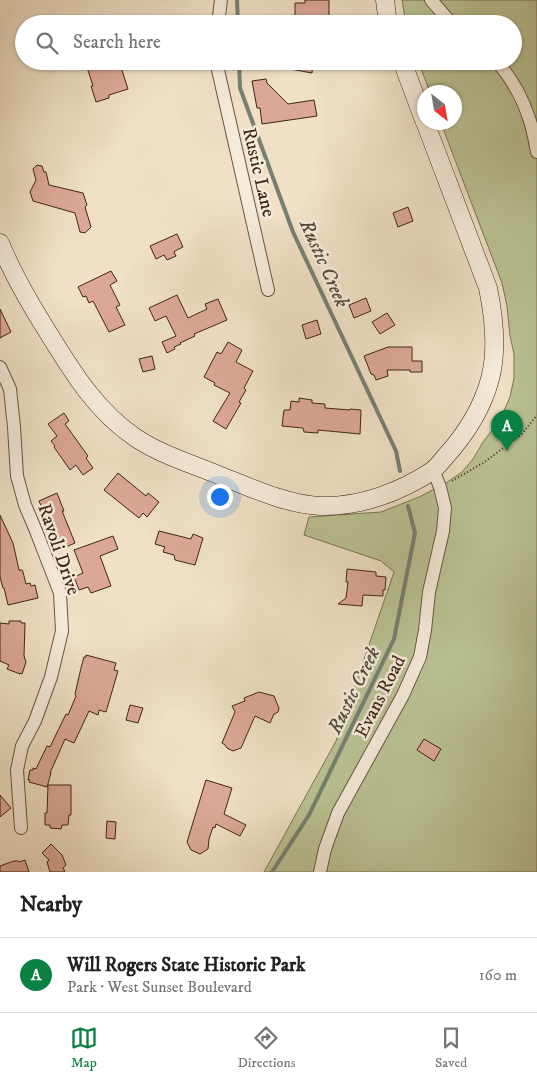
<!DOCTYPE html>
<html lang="en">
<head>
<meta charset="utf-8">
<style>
  :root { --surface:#fff; --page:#f6f6f6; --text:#202124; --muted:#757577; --line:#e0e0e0; --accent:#0b8043 }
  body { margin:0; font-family:"IM FELL DW Pica",serif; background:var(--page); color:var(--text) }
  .compass { position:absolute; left:417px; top:85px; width:45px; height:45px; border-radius:50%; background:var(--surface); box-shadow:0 1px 4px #0004; rotate:149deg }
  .you { position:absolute; left:219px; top:496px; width:18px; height:18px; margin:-12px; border:4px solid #fff; border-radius:50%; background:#1a73e8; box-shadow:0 0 0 8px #1a73e833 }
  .badge { display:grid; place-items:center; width:32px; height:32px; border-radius:50%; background:var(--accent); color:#fff; font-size:16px; font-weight:700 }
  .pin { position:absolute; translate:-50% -41px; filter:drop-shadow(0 1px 2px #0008) }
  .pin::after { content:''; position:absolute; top:26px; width:18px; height:15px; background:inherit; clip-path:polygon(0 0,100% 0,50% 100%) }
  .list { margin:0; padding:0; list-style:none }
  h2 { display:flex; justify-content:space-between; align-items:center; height:65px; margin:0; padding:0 20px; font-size:21px }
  h2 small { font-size:16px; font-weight:400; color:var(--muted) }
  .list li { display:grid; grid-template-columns:32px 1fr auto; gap:15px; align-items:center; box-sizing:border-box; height:75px; padding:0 20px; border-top:1px solid var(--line) }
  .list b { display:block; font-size:19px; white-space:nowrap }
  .list p { margin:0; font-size:16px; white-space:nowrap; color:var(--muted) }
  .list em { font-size:16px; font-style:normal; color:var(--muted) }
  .icon { flex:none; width:28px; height:28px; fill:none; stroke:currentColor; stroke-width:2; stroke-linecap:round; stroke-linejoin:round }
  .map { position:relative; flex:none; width:537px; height:872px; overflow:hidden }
  .search { position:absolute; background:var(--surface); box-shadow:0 1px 4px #0004; left:15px; right:15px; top:15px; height:55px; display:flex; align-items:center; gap:12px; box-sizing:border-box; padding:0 18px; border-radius:28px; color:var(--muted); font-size:19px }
  .sheet { height:140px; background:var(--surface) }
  nav { display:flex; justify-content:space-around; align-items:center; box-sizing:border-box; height:70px; border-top:1px solid var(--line); background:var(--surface); font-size:14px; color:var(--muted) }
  nav a { display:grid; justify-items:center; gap:2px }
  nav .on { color:var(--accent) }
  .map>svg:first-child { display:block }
</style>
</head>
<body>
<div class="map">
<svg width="537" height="872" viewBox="0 0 537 872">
  <rect width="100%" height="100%" fill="#efe0c6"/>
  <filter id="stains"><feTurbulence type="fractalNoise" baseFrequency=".004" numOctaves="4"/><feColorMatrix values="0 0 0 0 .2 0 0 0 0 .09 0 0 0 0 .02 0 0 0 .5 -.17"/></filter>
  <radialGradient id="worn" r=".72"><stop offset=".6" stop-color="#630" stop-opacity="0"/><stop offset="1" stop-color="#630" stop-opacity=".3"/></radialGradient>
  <path fill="#bac294" stroke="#7c7455" d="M402,0H537V872H264L336,741L394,572L381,561L304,535L309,517L381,512L419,497L446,483L462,472L473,459L483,442L500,420L510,397L514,378V354L510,336L507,306L502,283L441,123L454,122V92H430L418,61H513V24H406Z"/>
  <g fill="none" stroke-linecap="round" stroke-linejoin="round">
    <g stroke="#758072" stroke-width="4">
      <path d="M237,0L238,24"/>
      <path d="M239,61L240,88L293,232L396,451L400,471"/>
      <path d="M272,872L309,815L394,639L415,533L408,506"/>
    </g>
  </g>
  <g fill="#dca798" stroke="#3d2516">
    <path d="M305,0H329V20H325V24H295V3H305Z"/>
    <path d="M85,61H119L128,89L109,95V98L96,102L91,86H93Z"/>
    <path d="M275,61H313L312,73L274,66Z"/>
    <path d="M266,79L267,83L288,104L314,100L317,116L262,124L260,108H257L252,81Z"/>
    <path d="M37,165L42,166L44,172H46L49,185L83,193L87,205L85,207L91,227L85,233L80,232L75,213L33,201L30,192L36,180L33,169Z"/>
    <path d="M408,207L413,221L398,227L393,213Z"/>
    <path d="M177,234L183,247L175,251L174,252L176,256L167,260L164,255L156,259L150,246Z"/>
    <path d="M111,271L117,281L110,285L120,305L116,307L125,325L109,332L93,301L89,303L86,296L83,297L78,287Z"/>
    <path d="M177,295L188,318L207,309L205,304L218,299L227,320L194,334L195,336L180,343L181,344L174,347L175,349L167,353L162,342L176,336L166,316L155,321L149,308Z"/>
    <path d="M366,298L371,311L354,318L349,305Z"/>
    <path d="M0,309L11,332L0,338Z"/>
    <path d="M387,313L395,325L380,334L372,322Z"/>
    <path d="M317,320L321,334L306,339L302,325Z"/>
    <path d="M228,342L242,350L236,362L253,371L244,388L246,390L239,402L241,403L226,429L213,421L230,393L214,385L215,383L204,377L217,352L221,354Z"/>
    <path d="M388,347H412V361H422V372H410V370H387L388,376L376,380L374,375L371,374L364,356Z"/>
    <path d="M152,356L155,369L143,372L139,359Z"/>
    <path d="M299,398L312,400V403L325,404V408L350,410V409L361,410L360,434L318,430V433L304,432L303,428L282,426L284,410H290L291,401L299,402Z"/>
    <path d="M64,413L69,421L65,424L88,456L86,458L93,468L83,475L76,465L70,470L54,447L55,446L51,441L57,436L48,424Z"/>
    <path d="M118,473L146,496L148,493L159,502L147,517L143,513L139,518L104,490Z"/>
    <path d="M57,493L64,511H62L75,543L59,550L39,501Z"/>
    <path d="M0,515L13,543L19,570H22L23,572L26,584L30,583L31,586L35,585L38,598L8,605L4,588H3L0,577Z"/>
    <path d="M159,531L191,539L193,534L203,538L195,565L175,560L174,555L163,552L165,547L155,544Z"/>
    <path d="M113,536L118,549L100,556L111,586L91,593L88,587L79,590L74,577L83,573L74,550Z"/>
    <path d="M347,569L376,572V576L386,577L385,590H383V596L363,595L362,606L338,604L346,598L348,582H346Z"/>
    <path d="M9,621H21V623H25L24,656L26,662L22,674L20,673V674L7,669L9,665L0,661V623L9,624Z"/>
    <path d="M86,655L116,663L114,670L118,671L106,712L99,710L98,715L89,711L74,743L65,739L50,773H51L47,787L29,782L30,780H28L30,770H33V768L36,769L47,746L50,747L66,714L68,715L76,696L75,694L81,668L84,657H86Z"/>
    <path d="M259,692L274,696L279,708L278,712L274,714L270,723L255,716L241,748L233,751L227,748L225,745L222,743L235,712L232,706L245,701L244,698Z"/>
    <path d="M130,705L143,708L138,723L126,720Z"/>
    <path d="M424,739L441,749L434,761L417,750Z"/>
    <path d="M206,780L232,788L224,814L246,825L240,836L216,824L215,828L213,827L209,839L208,849L200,854L191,850L187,842Z"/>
    <path d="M48,785H71V815H69L68,825H62L61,829L50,828V825H45V813H47Z"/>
    <path d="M0,795L11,808L0,817Z"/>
    <path d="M107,821L116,822L115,839L106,838Z"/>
    <path d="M51,844L62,855L66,865L63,868L65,872H50L47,862L49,860L42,853Z"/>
    <path d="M25,860L29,872H0V866L14,861H18L19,862Z"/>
  </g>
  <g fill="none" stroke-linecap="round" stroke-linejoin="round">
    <defs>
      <g id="street">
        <path d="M431,0L452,24"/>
        <path d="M218,24L221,0"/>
        <path d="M216,61L268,290"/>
        <path d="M496,61C511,77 522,97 529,118C533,129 535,141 537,152"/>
        <path d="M0,367L10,389L14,427L17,476L25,505L36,531L60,593L62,631L51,677L35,721L22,746L17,770L21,828"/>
        <path d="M320,872L325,849L338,813L403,695L420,657L425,630L429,592L443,531L445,508L440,487L433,470"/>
      </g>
      <g id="secondary">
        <path d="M385,0L388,24"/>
        <path d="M402,61L424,120"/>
        <path d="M0,243C13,275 30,304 49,334C73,373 97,412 136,438C160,454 189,463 216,474C247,486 287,505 321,506C360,507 400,492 432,471C437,467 441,462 445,457C466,434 482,409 490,379C498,349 494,317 488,288L425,122"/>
      </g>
    </defs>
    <use href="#street" stroke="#6a5442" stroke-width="14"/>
    <use href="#secondary" stroke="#3d2516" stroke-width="19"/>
    <path stroke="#3d2516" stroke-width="2" stroke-dasharray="1 2.5" stroke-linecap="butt" d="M452,481L483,463L521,435L537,415"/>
    <use href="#street" stroke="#f5ebda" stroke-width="12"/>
    <use href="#secondary" stroke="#f5ebda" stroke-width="18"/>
  </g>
  <g text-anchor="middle" stroke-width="5" stroke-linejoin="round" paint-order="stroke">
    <g font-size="19" fill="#3d2516" stroke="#f5ebda">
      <text transform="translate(260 172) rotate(77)" y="7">Rustic Lane</text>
      <text transform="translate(60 549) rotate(71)" y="7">Ravoli Drive</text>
      <text transform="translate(379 696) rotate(-63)" y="7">Evans Road</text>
    </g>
    <g font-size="20" font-style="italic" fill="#544b3c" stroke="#f5ebda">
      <text transform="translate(325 263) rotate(66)" y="7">Rustic Creek</text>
      <text transform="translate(353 690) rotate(-64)" y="7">Rustic Creek</text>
    </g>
  </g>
  <rect width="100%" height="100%" filter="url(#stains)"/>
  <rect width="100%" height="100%" fill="url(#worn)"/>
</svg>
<svg class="compass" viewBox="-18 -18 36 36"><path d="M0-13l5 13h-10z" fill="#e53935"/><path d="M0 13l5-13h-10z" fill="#757577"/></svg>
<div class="you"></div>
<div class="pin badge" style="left:507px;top:451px">A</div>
<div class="search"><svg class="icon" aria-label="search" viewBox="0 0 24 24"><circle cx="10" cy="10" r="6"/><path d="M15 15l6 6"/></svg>Search here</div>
</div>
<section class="sheet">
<h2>Nearby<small></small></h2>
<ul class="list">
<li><span class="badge">A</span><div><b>Will Rogers State Historic Park</b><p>Park · West Sunset Boulevard</p></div><em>160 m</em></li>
</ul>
</section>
<nav>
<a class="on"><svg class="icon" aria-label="map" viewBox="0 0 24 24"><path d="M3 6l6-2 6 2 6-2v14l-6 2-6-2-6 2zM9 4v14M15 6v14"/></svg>Map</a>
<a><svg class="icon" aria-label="directions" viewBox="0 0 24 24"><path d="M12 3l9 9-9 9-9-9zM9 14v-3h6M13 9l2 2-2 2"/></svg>Directions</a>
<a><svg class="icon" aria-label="saved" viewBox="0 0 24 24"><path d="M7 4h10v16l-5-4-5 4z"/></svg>Saved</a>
</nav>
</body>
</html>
